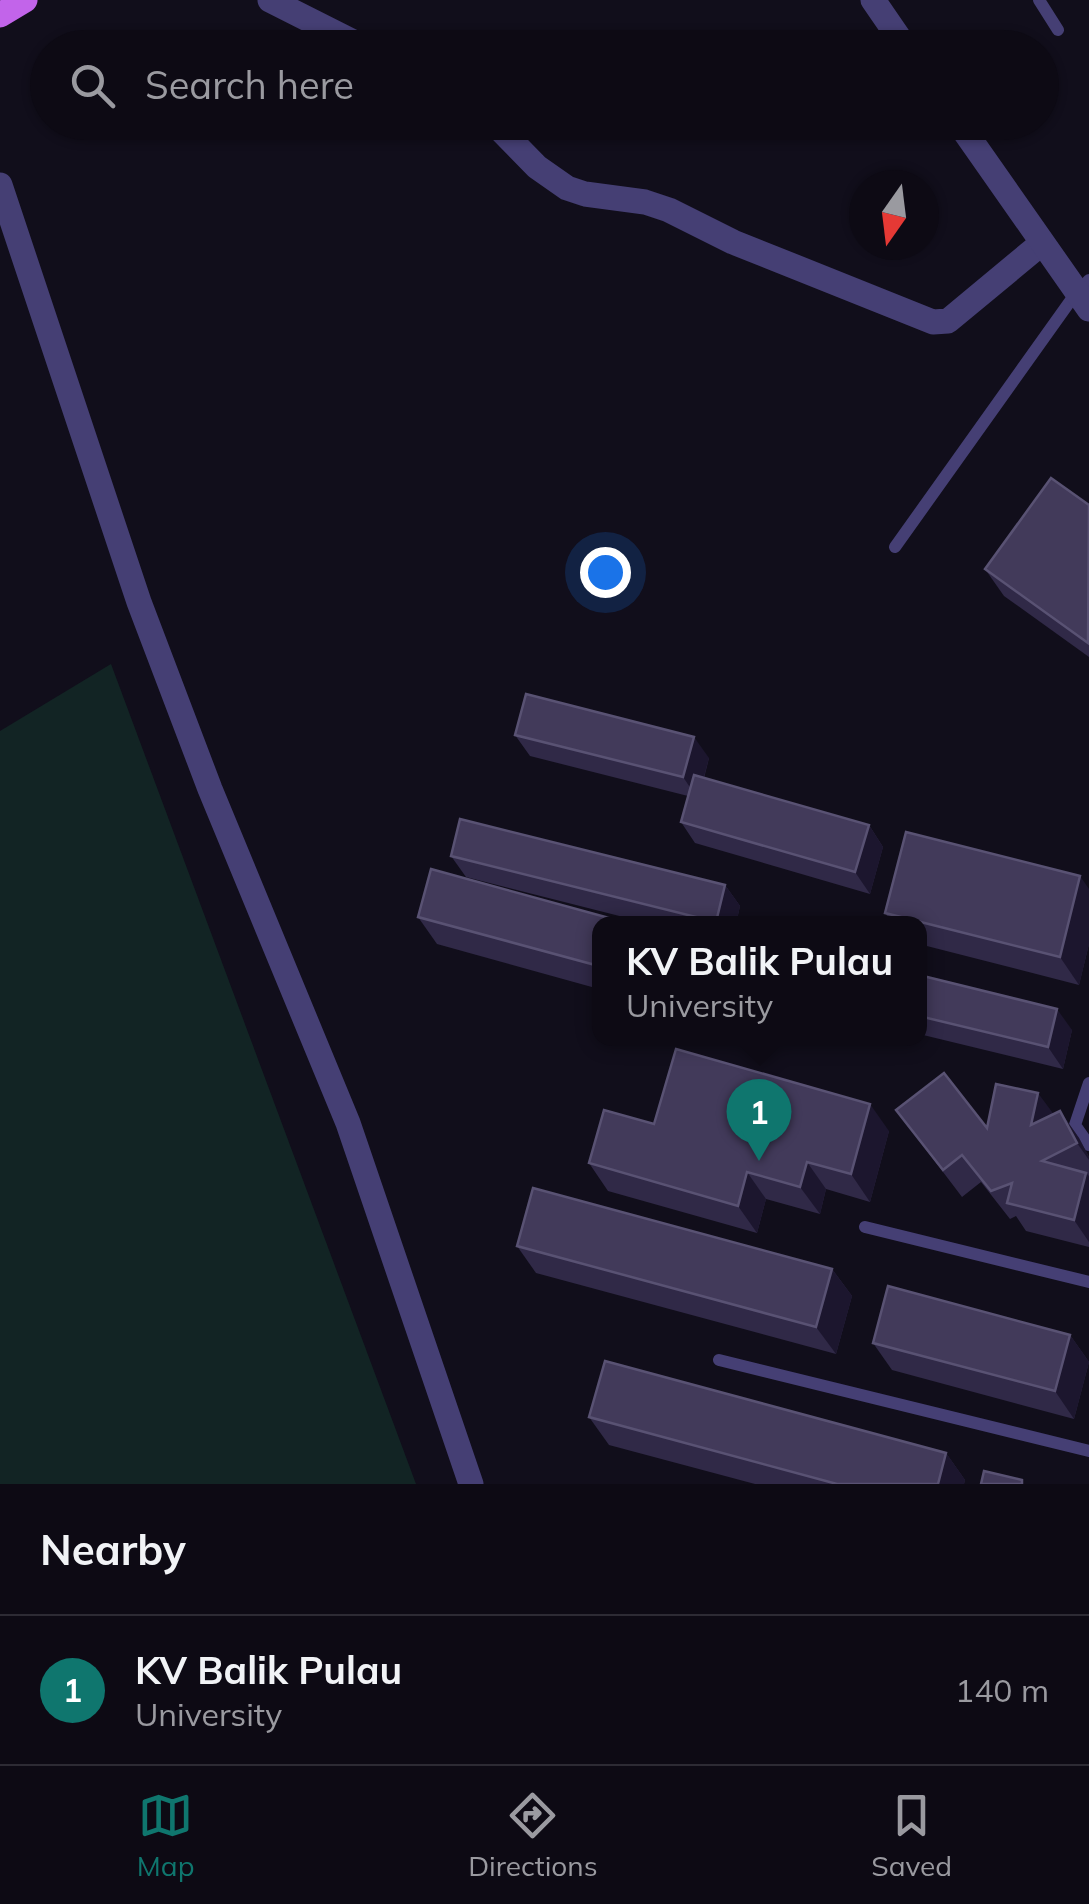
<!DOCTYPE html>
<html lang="en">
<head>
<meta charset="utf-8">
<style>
  :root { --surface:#0d0a14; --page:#1b1822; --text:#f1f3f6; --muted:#9a9aa0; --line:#2d2b34; --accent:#0f766e }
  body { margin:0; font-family:Mulish,sans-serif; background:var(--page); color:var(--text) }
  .compass { position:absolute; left:849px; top:170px; width:90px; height:90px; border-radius:50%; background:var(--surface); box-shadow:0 2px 8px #0004; rotate:194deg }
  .you { position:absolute; left:605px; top:572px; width:35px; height:35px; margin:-25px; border:8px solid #fff; border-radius:50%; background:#1a73e8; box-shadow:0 0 0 15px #1a73e833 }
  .badge { display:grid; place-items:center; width:65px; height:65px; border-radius:50%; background:var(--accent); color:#fff; font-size:32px; font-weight:700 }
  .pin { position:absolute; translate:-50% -82px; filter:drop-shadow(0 2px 5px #0008) }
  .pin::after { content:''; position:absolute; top:52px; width:35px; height:30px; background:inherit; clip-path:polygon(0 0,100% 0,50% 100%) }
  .popup { position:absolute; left:592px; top:916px; width:335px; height:130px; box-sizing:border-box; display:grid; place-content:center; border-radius:20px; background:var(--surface); filter:drop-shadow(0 2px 8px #0005); font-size:32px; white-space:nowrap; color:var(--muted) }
  .popup b { font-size:38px; color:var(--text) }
  .popup::after { content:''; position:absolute; left:50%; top:100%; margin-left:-20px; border:20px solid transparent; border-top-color:var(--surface) }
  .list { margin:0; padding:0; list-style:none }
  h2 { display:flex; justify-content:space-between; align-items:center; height:130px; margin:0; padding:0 40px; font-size:42px }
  h2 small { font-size:32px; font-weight:400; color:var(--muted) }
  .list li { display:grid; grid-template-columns:65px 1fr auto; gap:30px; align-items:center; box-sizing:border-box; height:150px; padding:0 40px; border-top:2px solid var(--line) }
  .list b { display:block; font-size:38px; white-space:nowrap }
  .list p { margin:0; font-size:32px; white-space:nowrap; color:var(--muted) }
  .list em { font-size:32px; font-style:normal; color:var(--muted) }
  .icon { flex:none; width:55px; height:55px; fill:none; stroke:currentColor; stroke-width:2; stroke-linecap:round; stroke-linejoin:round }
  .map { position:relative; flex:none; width:1089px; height:1484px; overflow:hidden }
  .search { position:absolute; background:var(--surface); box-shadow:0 2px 8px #0004; left:30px; right:30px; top:30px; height:110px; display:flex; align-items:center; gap:25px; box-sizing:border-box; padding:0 35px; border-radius:55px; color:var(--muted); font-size:38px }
  .sheet { height:280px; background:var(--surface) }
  nav { display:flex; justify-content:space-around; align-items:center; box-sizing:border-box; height:140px; border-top:2px solid var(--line); background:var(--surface); font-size:28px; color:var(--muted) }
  nav a { display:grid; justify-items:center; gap:5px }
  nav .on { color:var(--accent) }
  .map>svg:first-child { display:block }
</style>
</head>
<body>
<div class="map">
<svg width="1089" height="1484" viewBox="0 0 1089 1484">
  <rect width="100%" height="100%" fill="#110e1b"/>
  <path fill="#122424" d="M111,664L416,1484H0V731Z"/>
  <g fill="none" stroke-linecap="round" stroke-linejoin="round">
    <g stroke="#453f74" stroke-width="12">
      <path d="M1039,0L1058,30"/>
      <path d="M895,547L1076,293L1089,280"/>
      <path d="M1089,1083L1075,1125L1089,1145"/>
      <path d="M865,1227L1089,1282"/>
      <path d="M719,1360L1089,1451"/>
    </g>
    <g stroke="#453f74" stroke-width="25">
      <path d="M270,0L365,48"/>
      <path d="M873,0L906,48"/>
      <path d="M493,122L537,167L567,188L585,194L645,202L669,210L733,242L933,322L948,321L1042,243"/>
      <path d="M958,122L1089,309"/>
      <path d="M0,185L139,602L210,789L348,1123L471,1484"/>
    </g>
    <path stroke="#c264ea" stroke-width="25" d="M0,15L25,0"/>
  </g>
  <g fill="#302947">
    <path d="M1089,505V657L1004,596L985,569Z"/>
    <path d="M515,735L709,758L704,778L869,825L883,847L870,894L695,843L681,822L688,796L530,756Z"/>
    <path d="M451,856L725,885L740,906L736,924H651L466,877Z"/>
    <path d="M1089,889V944L1079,985L919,944V924H893L885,913Z"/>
    <path d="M418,917L599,924V989L437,944Z"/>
    <path d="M919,975L1072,1030L1063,1069L919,1034Z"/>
    <path d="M896,1110L987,1128L1053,1114L1060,1111L1079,1138L1089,1157V1247L1026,1231L1016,1216L1010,1219L981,1182L962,1197Z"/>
    <path d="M654,1124L889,1131L870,1202L826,1189L820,1214L766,1199L757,1233L608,1191L589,1163Z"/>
    <path d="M517,1246L832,1269L852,1296L836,1354L536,1273Z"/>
    <path d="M1070,1335L1089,1362L1074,1419L892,1370L873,1343Z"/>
    <path d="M589,1417L946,1453L965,1480L964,1484H755L609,1445Z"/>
  </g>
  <g fill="#1c162e">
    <path d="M694,737L709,758L698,799L683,777Z"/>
    <path d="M869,825L883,847L870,894L855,872Z"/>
    <path d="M1080,876L1089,889V944L1079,985L1060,957Z"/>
    <path d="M725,885L740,906L736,924H717L716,922Z"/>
    <path d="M1057,1009L1072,1030L1063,1069L1048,1047Z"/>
    <path d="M1038,1093L1058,1120L1031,1125Z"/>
    <path d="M870,1104L889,1131L870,1202L851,1174Z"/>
    <path d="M1060,1111L1079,1138L1089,1157V1160L1077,1143Z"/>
    <path d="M807,1162L826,1189L820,1214L800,1187Z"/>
    <path d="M747,1172L766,1199L757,1233L738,1206Z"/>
    <path d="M1086,1173L1089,1176V1242L1074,1220Z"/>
    <path d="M832,1269L852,1296L836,1354L816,1327Z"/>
    <path d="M1070,1335L1089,1362L1074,1419L1055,1391Z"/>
    <path d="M946,1453L965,1480L964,1484H938Z"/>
  </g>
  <g fill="#423a5a" stroke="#595273" stroke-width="2.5">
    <path d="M1051,478L1089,505L1088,643L985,569Z"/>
    <path d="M526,694L694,737L683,777L515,735Z"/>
    <path d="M694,775L869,825L855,872L681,822Z"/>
    <path d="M460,819L725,885L716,922L451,856Z"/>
    <path d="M906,832L1080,876L1060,957L885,913Z"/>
    <path d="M431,869L631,924H599V966L418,917Z"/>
    <path d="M919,975L1057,1009L1048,1047L919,1016Z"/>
    <path d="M676,1049L870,1104L851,1174L807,1162L800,1187L747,1172L738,1206L589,1163L604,1110L654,1124Z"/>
    <path d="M944,1073L987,1128L996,1084L1038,1093L1031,1125L1060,1111L1077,1143L1042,1161L1086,1173L1074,1220L1007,1203L1012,1183L991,1191L962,1155L943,1170L896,1110Z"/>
    <path d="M533,1188L832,1269L816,1327L517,1246Z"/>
    <path d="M888,1286L1070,1335L1055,1391L873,1343Z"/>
    <path d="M605,1361L946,1453L938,1484H837L589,1417Z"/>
    <path d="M984,1471L1022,1480V1484H981Z"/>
  </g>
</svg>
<svg class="compass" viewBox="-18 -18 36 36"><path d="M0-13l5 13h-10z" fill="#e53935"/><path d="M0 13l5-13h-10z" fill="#9a9aa0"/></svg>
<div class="you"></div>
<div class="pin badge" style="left:759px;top:1161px">1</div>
<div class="popup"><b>KV Balik Pulau</b>University</div>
<div class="search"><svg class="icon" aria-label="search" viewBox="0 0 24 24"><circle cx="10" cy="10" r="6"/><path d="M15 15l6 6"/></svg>Search here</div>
</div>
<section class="sheet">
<h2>Nearby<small></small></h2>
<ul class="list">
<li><span class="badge">1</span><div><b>KV Balik Pulau</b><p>University</p></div><em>140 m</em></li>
</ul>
</section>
<nav>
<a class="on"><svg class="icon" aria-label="map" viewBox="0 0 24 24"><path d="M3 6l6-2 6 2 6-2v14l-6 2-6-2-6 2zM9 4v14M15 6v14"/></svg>Map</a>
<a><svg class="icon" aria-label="directions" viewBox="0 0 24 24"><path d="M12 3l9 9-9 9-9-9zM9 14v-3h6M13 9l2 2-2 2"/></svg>Directions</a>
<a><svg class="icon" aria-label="saved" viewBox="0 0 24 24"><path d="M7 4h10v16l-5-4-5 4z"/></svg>Saved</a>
</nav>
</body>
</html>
